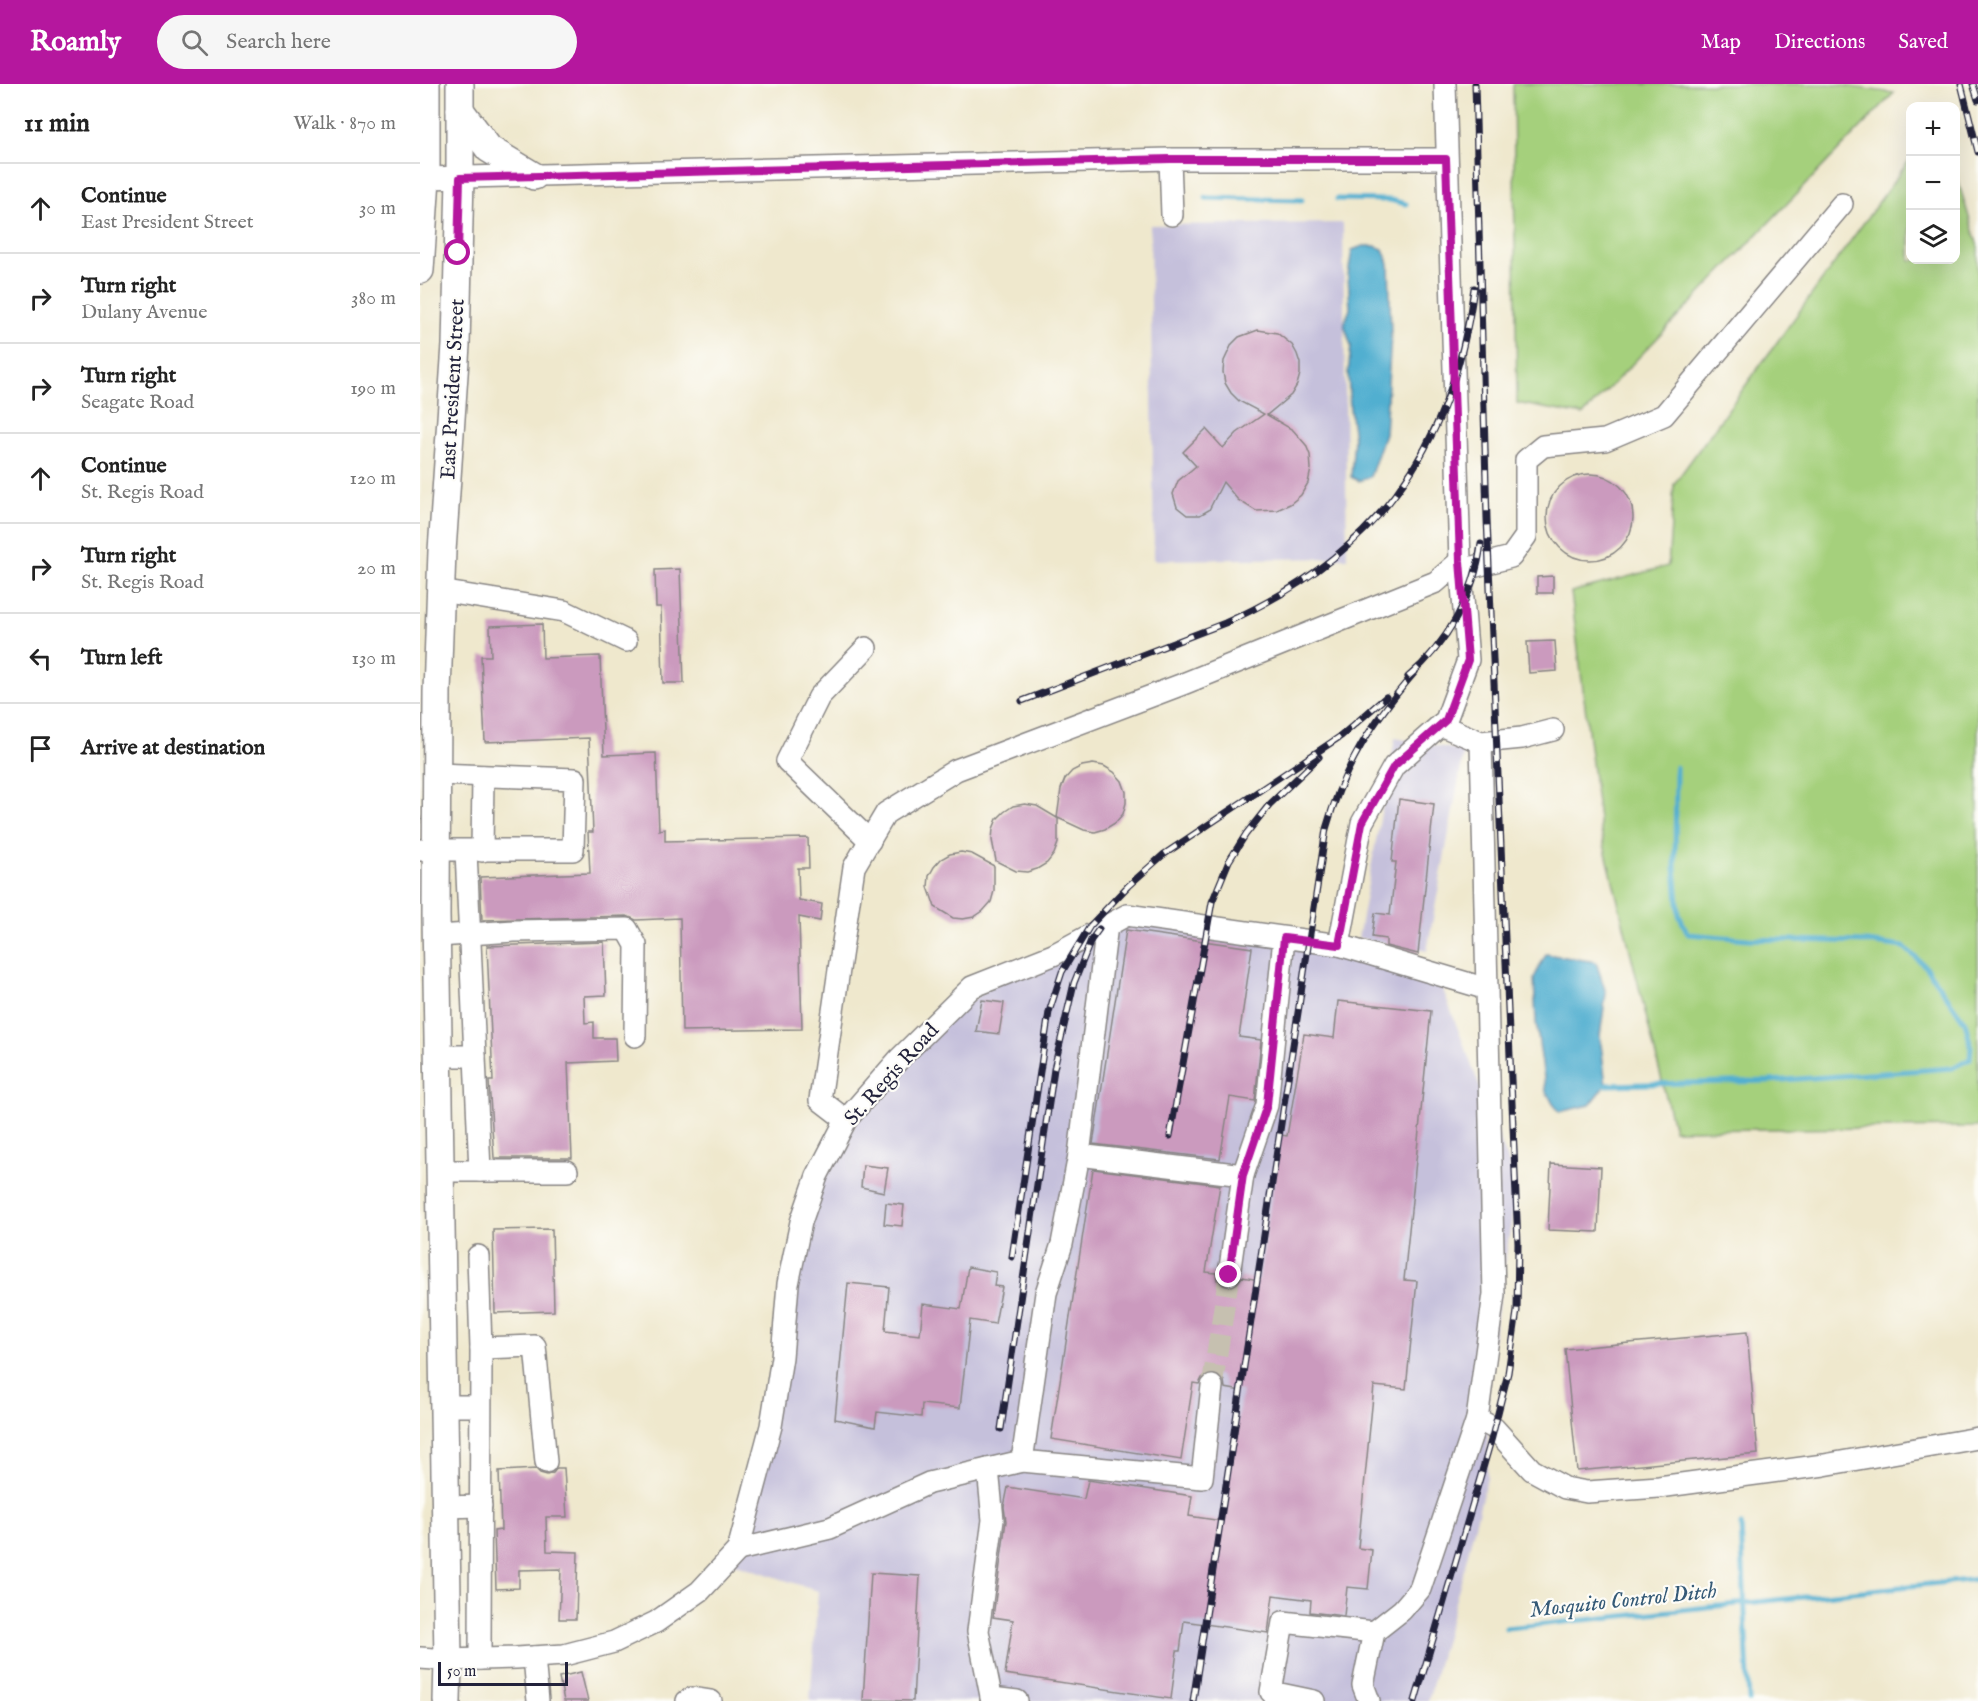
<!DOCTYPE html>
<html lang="en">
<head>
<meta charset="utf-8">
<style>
  :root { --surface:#fff; --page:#f6f6f6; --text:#222; --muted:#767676; --line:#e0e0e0; --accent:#b5179e }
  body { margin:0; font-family:"IM FELL English",serif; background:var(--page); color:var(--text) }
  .controls { position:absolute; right:18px; top:18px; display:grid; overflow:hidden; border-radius:12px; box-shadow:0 6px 24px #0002 }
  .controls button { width:54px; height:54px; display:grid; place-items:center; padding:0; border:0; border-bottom:2px solid var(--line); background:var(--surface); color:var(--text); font:30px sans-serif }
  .scale { position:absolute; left:18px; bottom:15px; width:130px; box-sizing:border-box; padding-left:6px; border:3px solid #22223b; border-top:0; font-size:16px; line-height:21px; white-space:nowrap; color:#22223b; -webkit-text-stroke:4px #fdfcf7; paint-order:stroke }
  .stop { position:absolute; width:18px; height:18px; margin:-14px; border:4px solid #b5179e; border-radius:50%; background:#fff }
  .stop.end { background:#b5179e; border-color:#fff; box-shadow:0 2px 6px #0008 }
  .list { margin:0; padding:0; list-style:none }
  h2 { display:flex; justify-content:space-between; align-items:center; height:78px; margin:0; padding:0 24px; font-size:26px }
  h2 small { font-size:20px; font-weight:400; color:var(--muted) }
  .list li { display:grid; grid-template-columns:39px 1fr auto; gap:18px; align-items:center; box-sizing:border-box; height:90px; padding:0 24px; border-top:2px solid var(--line) }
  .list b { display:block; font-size:22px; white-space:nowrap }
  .list p { margin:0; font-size:20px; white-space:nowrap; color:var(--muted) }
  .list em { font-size:20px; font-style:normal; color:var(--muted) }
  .icon { flex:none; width:33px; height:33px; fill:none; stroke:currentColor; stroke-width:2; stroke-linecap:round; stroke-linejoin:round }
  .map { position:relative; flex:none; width:1558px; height:1617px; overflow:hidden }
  header { display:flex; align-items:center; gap:36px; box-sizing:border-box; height:84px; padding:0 30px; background:var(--accent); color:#fff }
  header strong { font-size:28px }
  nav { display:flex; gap:33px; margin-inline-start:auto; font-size:21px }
  .search { width:420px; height:54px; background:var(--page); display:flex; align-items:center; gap:15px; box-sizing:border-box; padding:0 21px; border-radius:33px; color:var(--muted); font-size:22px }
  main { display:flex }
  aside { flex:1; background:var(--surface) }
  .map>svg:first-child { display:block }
</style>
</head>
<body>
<header>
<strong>Roamly</strong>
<div class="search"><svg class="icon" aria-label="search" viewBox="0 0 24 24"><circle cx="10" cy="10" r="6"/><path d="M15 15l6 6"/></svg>Search here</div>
<nav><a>Map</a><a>Directions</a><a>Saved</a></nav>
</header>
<main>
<aside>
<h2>11 min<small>Walk · 870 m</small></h2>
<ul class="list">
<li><svg class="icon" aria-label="ahead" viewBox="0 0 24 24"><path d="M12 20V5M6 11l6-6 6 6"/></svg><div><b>Continue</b><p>East President Street</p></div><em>30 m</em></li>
<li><svg class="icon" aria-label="right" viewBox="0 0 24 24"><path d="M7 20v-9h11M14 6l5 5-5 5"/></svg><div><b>Turn right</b><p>Dulany Avenue</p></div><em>380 m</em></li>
<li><svg class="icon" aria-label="right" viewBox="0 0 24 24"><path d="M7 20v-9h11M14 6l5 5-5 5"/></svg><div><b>Turn right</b><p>Seagate Road</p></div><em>190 m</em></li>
<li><svg class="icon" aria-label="ahead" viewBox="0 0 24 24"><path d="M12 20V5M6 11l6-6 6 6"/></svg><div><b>Continue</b><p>St. Regis Road</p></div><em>120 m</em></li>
<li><svg class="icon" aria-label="right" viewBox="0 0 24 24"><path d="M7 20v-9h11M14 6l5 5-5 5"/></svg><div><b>Turn right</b><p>St. Regis Road</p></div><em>20 m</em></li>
<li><svg class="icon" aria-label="left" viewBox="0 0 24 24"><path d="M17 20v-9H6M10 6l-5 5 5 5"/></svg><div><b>Turn left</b></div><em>130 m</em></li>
<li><svg class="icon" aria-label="arrive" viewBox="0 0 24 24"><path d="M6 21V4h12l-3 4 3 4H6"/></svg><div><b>Arrive at destination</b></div></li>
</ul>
</aside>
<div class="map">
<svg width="1558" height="1617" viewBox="0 0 1558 1617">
  <rect width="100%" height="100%" fill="#fdfcf7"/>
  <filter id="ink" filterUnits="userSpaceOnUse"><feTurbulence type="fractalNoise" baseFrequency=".0167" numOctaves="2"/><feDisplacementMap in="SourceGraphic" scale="12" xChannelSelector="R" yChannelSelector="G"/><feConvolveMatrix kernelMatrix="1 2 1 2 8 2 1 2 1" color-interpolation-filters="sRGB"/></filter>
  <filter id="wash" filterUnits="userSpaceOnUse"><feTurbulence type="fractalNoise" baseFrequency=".008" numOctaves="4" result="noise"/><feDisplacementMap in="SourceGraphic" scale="24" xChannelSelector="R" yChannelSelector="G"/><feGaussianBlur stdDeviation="1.35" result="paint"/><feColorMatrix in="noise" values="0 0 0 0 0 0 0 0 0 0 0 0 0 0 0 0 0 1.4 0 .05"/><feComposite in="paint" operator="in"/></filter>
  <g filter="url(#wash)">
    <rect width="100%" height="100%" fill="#efe8cd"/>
    <g fill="#c5c0db">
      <path d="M923,139L927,474L734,476L730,141Z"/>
      <path d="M975,654L1044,667L1007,867L938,854Z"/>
      <path d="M753,838L919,861L1019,895L1097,1101L1069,1283L1067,1393L1043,1489L1008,1617H390L398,1507L310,1478L397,1092L499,955L594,886L676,847Z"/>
    </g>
    <g fill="#a5d07c" stroke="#64795c" stroke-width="1.5">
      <path d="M1093,0H1410L1474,9L1163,331L1097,319Z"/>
      <path d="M1490,75V176H1536V90L1558,163V1043L1254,1046L1180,744L1151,508L1248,482L1254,400Z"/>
    </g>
    <g fill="#51afd0" stroke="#3a6886" stroke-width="1.5">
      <path d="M943,162H955L963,165L969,180L971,251L965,349L950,393L939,397L931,393L934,355L930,324L928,290L931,262L924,240L930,225L928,191L932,166Z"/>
      <path d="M1126,870L1176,878L1186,909L1180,952L1186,1001L1170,1021L1139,1028L1126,1008L1116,938L1114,894Z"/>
    </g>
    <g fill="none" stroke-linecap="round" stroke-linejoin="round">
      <g stroke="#51afd0" stroke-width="5">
        <path d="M786,114L882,116"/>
        <path d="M917,115L970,116L986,120"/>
        <path d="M1186,1001L1349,997L1532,984L1550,975L1551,962L1545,938L1503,880L1484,863L1447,858L1328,855L1268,850L1259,831L1255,784L1256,683"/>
        <path d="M1321,1441L1329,1617"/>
        <path d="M1086,1544L1558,1495"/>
      </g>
    </g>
    <g id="blocks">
      <g fill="#cb9abe">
        <path d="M838,246L857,249L872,261L877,270L880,279V290L877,301L871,311L847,331L873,346L886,361L890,371L891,385L888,399L881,411L870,420L857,426L836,427L818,416L803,398L789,426L780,431H767L757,423L753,410L758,397L776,382L763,368L786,345L803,364L817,349L844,330L819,317L811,309L805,299L803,288L804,277L812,260L819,253Z"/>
        <circle cx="1170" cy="433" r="43"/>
        <path d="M260,485L264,599H243L241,523H236L235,486Z"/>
        <path d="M1133,492V509H1117V493Z"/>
        <path d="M122,540L123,574L180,572L184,671L236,669L239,746L245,745V757L388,754L389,784H378L379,816L402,820L400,837L379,833L382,945L262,947L260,834L216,836L207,832L62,836L60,793L170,789L168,748H173L169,654L65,658L61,572H71L70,542Z"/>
        <path d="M1135,557L1137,587L1109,589L1107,558Z"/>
        <path d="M673,680L684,682L694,688L702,697L706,708V719L703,730L695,739L685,745L675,748L664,746L638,734V759L634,770L627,779L617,785L607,788L596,787L576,777L572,756L573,745L577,735L584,728L593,722L605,720L617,722L637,734L641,705L645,695L652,687L662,682Z"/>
        <path d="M979,715L1014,720L998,870L966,862V855L952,853L955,829L970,831L976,778H972Z"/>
        <path d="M541,768L552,770L574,782V807L571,818L563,827L554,833L543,835L533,834L515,823L508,803L509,792L514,783L521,775L530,770Z"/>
        <path d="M706,846L832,864L819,953L841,956L835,1017L810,1013L800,1075L673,1060Z"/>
        <path d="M184,858L186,911L164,912L165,939L174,938V954H195L196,977L148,979L152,1074H74L69,997H73L67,862Z"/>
        <path d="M562,916L584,919L579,950L556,947Z"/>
        <path d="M918,917L1011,927L984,1196L997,1197L986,1305L954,1302L938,1464L952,1466L948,1505L927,1503L924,1532L890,1528L891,1516L853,1511L848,1549L764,1537L760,1567H757L751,1615L585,1590L593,1536L573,1533L586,1437L584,1423L588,1403L664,1415L668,1396L772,1412L769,1432L802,1437L822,1307L805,1304L804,1297L799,1291L787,1290L782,1294L779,1300L773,1299L761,1376L631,1355L673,1085L800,1101L786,1188L796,1189L797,1196L807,1203H814L822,1193L839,1196L861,1051L867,1052L884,950L914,954Z"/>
        <path d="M1131,1080L1181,1083L1178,1148L1128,1146Z"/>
        <path d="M443,1081L468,1084L464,1108L441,1103Z"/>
        <path d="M466,1119L484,1121L482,1142L464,1140Z"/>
        <path d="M132,1145L134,1227L75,1229L73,1146Z"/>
        <path d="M548,1183L576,1188L574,1202L582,1203L575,1240L550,1236L540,1324L502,1320L501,1333L457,1328L455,1343L415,1335L428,1199L469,1203L465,1247L500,1251L503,1220L541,1225Z"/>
        <path d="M1327,1248L1338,1370L1157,1387L1145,1265Z"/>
        <path d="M137,1384H144L147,1433H126L127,1467L158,1468L156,1535H139L141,1485L99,1486V1504L76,1505L74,1447L81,1446L79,1387L116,1385L120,1389L127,1391L133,1389Z"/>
        <path d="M451,1489L500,1492L493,1617L443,1616Z"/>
        <path d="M161,1588L168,1617H144L139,1593Z"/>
      </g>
    </g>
  </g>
  <g filter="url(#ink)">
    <use href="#blocks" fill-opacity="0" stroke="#888584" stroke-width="1.5"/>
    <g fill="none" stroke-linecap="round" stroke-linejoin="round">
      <path stroke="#c6c0b0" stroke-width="21" stroke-dasharray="21 10" stroke-linecap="butt" d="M792,1302L809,1191"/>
      <defs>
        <g id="minor">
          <path d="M750,75L752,131"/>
          <path d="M6,94L750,75H1026"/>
          <path d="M1041,486L1091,473L1106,452V376L1123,362L1185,356L1244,331L1422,120"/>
          <path d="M20,507L144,527L206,557"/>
          <path d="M446,564L399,613L367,677L450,757"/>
          <path d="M1020,641L1061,658L1102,654L1133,646"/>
          <path d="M1061,658L1067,905"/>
          <path d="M0,766H153L155,695L17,690"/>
          <path d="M62,767L63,692"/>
          <path d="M687,841L659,1071L823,1091L847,1021L864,854"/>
          <path d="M18,852L94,847L207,845L216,861L215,952"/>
          <path d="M919,861L1067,905L1074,1210L1057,1335L1000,1505L982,1526L954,1548L943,1601L949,1617"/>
          <path d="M19,972H55"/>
          <path d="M426,1036L400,1016L434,783L466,729L536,686L763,600L1016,498L1040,477"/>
          <path d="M659,1071L642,1160L626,1209L602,1377L782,1394L792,1302"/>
          <path d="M21,1087H60L46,767"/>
          <path d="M60,1087H147"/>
          <path d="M58,1172L61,1264L60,1575"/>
          <path d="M809,1191L823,1091"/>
          <path d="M61,1264L115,1262L126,1378"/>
          <path d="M24,1322H60"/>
          <path d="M1057,1335L1074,1344L1112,1386L1145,1404L1167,1408L1239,1403L1404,1381L1558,1354"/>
          <path d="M568,1385L573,1436L558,1547L572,1617"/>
          <path d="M25,1423L61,1422"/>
          <path d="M318,1466L410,1444L509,1399L602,1377"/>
          <path d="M114,1573L118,1617"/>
          <path d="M0,1574L28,1576L96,1574L144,1571L194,1558L236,1538L280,1507L318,1466L351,1342L362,1273L368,1200L381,1138L397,1092L426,1036L480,974L552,903L633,871L707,831L919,861L942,739L974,682L1026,636L1048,576L1040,477L1025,0"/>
          <path d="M571,1614L597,1617"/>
          <path d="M267,1617L272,1614L291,1617"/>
          <path d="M894,1617L851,1608L863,1538L954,1548"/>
        </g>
        <g id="major">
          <path d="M40,26L69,65L114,92"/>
          <path d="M0,186L6,94V0"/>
          <path d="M27,1617L28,1576L16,831L17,608L22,467L36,261L40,94V0"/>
        </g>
      </defs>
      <use href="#minor" stroke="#888584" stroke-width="24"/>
      <use href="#major" stroke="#888584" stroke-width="30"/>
      <use href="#minor" stroke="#fff" stroke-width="21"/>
      <use href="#major" stroke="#fff" stroke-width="27"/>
      <defs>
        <g id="rail">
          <path d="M1541,0L1558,68"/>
          <path d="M1553,0L1558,16"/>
          <path d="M988,593C1027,560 1055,510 1061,460"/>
          <path d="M602,617L805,539C955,472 1032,367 1054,204"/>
          <path d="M750,1052L792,818L809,777L826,750L849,721L899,673"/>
          <path d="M592,1173L629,928L642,888L670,842L708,802L743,771L921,652L966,613"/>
          <path d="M581,1345L634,985L654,899L671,856L679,845"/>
          <path d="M773,1617L906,745C924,681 952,638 995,588"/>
          <path d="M995,1617L1072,1353L1088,1289L1097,1227L1098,1159L1067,435L1055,0"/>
        </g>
      </defs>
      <use href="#rail" stroke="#22223b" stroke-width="7"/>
      <use href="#rail" stroke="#fdfcf7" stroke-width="4.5" stroke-dasharray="14" stroke-linecap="butt"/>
    </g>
  </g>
  <g fill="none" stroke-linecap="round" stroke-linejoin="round" filter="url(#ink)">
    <path stroke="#b5179e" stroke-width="8" d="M38,169L40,94L750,75H1026L1040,477L1048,576L1026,636L974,682L942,739L919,861L864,854L847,1021L823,1091L809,1191"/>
  </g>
  <g text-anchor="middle" stroke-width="4.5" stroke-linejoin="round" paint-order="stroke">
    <g font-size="21" fill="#22223b" stroke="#fdfcf7">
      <text transform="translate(32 305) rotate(-87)" y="7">East President Street</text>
      <text transform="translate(471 990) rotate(-48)" y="7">St. Regis Road</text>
    </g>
    <g font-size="22" font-style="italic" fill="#355a77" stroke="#fdfcf7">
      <text transform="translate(1203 1515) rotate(-6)" y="8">Mosquito Control Ditch</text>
    </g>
  </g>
</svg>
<div class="controls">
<button>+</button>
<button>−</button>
<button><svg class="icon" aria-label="layers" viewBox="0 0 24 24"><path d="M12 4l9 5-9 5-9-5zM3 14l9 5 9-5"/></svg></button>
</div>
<div class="scale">50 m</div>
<div class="stop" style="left:38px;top:169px"></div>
<div class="stop end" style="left:809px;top:1191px"></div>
</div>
</main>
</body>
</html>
